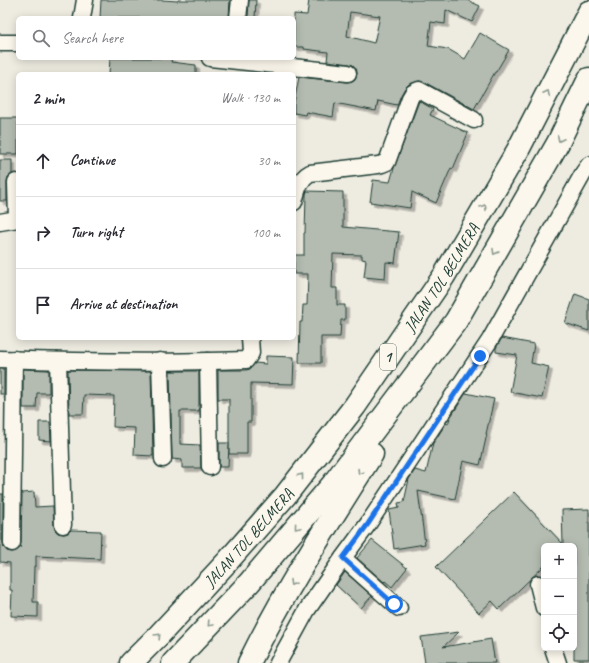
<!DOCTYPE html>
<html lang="en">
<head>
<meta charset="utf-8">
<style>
  :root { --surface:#fff; --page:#f2f2f3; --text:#2b2b33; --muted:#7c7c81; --line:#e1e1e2 }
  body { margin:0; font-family:Caveat,sans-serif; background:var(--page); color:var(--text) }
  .controls { position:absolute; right:12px; bottom:12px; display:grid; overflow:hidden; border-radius:6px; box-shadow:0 2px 10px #0003 }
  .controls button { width:36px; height:36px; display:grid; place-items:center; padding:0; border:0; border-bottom:1px solid var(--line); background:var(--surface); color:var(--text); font:20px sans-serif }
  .stop { position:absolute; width:12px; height:12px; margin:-9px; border:3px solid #1a73e8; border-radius:50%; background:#fff }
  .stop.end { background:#1a73e8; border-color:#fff; box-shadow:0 1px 4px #0008 }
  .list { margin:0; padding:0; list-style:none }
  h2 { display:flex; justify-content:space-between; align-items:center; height:52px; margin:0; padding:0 16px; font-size:17px }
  h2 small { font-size:13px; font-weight:400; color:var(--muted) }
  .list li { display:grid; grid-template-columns:26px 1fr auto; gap:12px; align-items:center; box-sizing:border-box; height:72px; padding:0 16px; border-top:1px solid var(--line) }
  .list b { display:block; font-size:15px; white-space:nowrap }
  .list em { font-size:13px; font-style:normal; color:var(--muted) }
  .icon { flex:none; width:22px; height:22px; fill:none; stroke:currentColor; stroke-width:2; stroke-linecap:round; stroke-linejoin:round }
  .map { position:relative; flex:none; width:589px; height:663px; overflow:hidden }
  .search { position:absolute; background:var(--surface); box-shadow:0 2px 10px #0003; left:16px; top:16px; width:280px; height:44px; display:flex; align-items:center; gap:10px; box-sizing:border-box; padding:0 14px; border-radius:6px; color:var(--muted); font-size:15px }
  .panel { position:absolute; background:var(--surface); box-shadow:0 2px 10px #0003; left:16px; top:72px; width:280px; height:268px; border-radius:6px }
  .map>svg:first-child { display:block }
</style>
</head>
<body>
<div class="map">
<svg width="589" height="663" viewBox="0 0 589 663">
  <defs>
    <filter id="shadow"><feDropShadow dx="3.5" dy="3.5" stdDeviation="0" flood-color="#0004"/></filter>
  </defs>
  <rect width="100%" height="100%" fill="#eeece1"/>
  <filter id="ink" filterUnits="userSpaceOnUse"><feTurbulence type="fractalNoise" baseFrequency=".025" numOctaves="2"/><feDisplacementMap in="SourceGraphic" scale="8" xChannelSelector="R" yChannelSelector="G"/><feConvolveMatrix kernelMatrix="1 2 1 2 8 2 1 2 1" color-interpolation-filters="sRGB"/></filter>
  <g filter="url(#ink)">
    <g fill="#b4bbb0" stroke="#1f3d34" fill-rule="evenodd" filter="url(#shadow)">
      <path d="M101,0H162L178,1V0H230L229,18H100Z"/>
      <path d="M249,0H256L255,18H248Z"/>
      <path d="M309,0H467L480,6L472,22L446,10L445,24L431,22L428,46L448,49L465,59L480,33L509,50L496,72H495L474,109L424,82L419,81L409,84L405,88L401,95L397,105L378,101L376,111L335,103L333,117L306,112L305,115L294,113V103L299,77L347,82L352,81L355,79L357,74L356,69L353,65L349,64L327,61L328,52L304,49V47H294V14L307,15ZM350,12L380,16L374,43L347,36Z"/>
      <path d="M110,58H172L171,62L196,65V74H109Z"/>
      <path d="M419,101L433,109L430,115L468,133L453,169L451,168L436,203L412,192L410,208L370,202L373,180L390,182L394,168Z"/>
      <rect x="0" y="118" width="18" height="36"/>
      <path d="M0,160H12V174L8,177L7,182V201H0Z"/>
      <path d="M307,191L343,192V227L399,232L395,263L386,262L385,279L364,277L366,260L362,259V255L333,254L332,288H337V305H345V320H341L340,337H321V363H299L300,322H302L303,305H307L308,274H294V255H304V233H305L306,194Z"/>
      <path d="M575,294L589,299V331L565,323Z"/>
      <path d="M502,338L534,344L531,363L549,367L542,398L510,392L517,355L496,352V348Z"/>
      <path d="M266,356L294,357L293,384L251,383V422H247V454H229V399H218V370H246L250,369L255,363L266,364Z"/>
      <rect x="0" y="369" width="4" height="25"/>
      <path d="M23,369L49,370V393H37L36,408H23Z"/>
      <path d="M68,370L151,371L153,456L134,455L135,428L113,427L114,396L84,395L83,414H69Z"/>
      <path d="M170,371H199V411H180V444L200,445L201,468H182V460L172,459Z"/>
      <path d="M466,393L494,399L486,434H487L480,465L463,461L455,499L418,491L425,544L394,549L389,510L399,508L398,503L404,502L409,479L415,470L426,473L433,443L436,439L446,423L448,424L450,418Z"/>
      <path d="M39,422H50L51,441L39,440Z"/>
      <path d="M219,443H229L228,467H219Z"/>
      <path d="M34,492L35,507L53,506L54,526L55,530L58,533L64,534L68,533L71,530L101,531L100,559L36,556V566H34L33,602H38V617L11,616L12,590H10V563L0,562V494H3V543L4,547L7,551L12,552L16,551L20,548L21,543L22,493Z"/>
      <path d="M514,492L563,544L562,510L589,509V659H574V546H544V566L499,609L492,601L479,613L436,567Z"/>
      <path d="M372,540L407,568L392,587L385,581L384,582L357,558Z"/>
      <path d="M345,572L372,596L361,608L336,585Z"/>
      <path d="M459,632L443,647L491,639L495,663H425L421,637Z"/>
    </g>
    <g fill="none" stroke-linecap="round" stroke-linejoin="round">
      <defs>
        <g id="minor">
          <path d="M82,18L85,0"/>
          <path d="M238,18L240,0"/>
          <path d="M0,43H18"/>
          <path d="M210,58L348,73"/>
          <path d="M16,182L17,219"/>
          <path d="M294,202C297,191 299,179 310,173L378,165L382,164L387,162L410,98L413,93L419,90L474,120"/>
          <path d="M0,222L18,219"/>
          <path d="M0,359C82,362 164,363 246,360L251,353L250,338"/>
          <path d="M58,361L63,525"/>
          <path d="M160,361L163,459"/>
          <path d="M208,361L210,467"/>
          <path d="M12,543L14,359"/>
          <path d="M343,558L399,608"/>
          <path d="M538,584L544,608"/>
          <path d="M553,648L558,663"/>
          <path d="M278,663L307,610L343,558L368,524L490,340L584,172L589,165"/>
        </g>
        <g id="highway">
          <path id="s1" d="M131,663L159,635L227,562L285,496L355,406L444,276L518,150L589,12"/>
          <path d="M173,663L249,583L333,484L456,321L558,143L589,79"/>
          <path d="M249,663C285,590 329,522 372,454"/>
        </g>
      </defs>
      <use href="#minor" stroke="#1f3d34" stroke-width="19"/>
      <use href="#highway" stroke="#1f3d34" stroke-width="25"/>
      <use href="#minor" stroke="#fbf7ec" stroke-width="16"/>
      <use href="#highway" stroke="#fbf7ec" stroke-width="22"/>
    </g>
    <defs><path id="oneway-chevron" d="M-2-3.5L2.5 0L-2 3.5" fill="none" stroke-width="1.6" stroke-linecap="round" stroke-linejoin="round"/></defs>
    <g stroke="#8d9a90">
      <use href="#oneway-chevron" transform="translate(547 93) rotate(-63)"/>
      <use href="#oneway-chevron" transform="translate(560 139) rotate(116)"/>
      <use href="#oneway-chevron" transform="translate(484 207) rotate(-60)"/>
      <use href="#oneway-chevron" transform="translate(495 252) rotate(120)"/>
      <use href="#oneway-chevron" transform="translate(360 472) rotate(122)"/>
      <use href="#oneway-chevron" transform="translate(301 476) rotate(-52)"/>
      <use href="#oneway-chevron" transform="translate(297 527) rotate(130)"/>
      <use href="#oneway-chevron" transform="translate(292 583) rotate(120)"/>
      <use href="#oneway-chevron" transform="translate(210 624) rotate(133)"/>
      <use href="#oneway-chevron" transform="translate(158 636) rotate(-46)"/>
    </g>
  </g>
  <g fill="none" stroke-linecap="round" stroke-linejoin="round" filter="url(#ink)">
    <path stroke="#1a73e8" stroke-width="5" d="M394,604L343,558L368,524L480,356"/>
  </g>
  <g text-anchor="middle" stroke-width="3" stroke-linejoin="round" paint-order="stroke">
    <rect fill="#fbf7ec" stroke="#61756b" stroke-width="1" x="380" y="344" width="16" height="26" rx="3"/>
    <g font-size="15" font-weight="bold" fill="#1f3d34">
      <text x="388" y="362">1</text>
    </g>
    <g font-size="16" fill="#1f3d34" stroke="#fbf7ec">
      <text dy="6" stroke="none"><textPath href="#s1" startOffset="496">JALAN TOL BELMERA</textPath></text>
      <text dy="6" stroke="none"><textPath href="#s1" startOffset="172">JALAN TOL BELMERA</textPath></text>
    </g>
  </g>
</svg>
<div class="controls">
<button>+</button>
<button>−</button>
<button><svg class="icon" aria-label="locate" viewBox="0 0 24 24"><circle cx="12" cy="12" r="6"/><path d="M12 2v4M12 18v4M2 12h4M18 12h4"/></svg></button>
</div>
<div class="stop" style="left:394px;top:604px"></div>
<div class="stop end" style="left:480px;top:356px"></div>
<div class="search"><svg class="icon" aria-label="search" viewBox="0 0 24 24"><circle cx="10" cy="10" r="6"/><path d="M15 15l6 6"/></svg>Search here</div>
<section class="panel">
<h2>2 min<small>Walk · 130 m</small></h2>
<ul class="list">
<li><svg class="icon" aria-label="ahead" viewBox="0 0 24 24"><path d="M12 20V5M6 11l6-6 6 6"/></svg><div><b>Continue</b></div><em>30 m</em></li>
<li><svg class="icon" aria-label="right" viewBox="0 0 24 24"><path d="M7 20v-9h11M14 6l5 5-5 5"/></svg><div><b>Turn right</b></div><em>100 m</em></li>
<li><svg class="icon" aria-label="arrive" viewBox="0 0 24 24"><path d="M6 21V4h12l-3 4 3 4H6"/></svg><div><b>Arrive at destination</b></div></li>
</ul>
</section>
</div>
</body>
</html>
